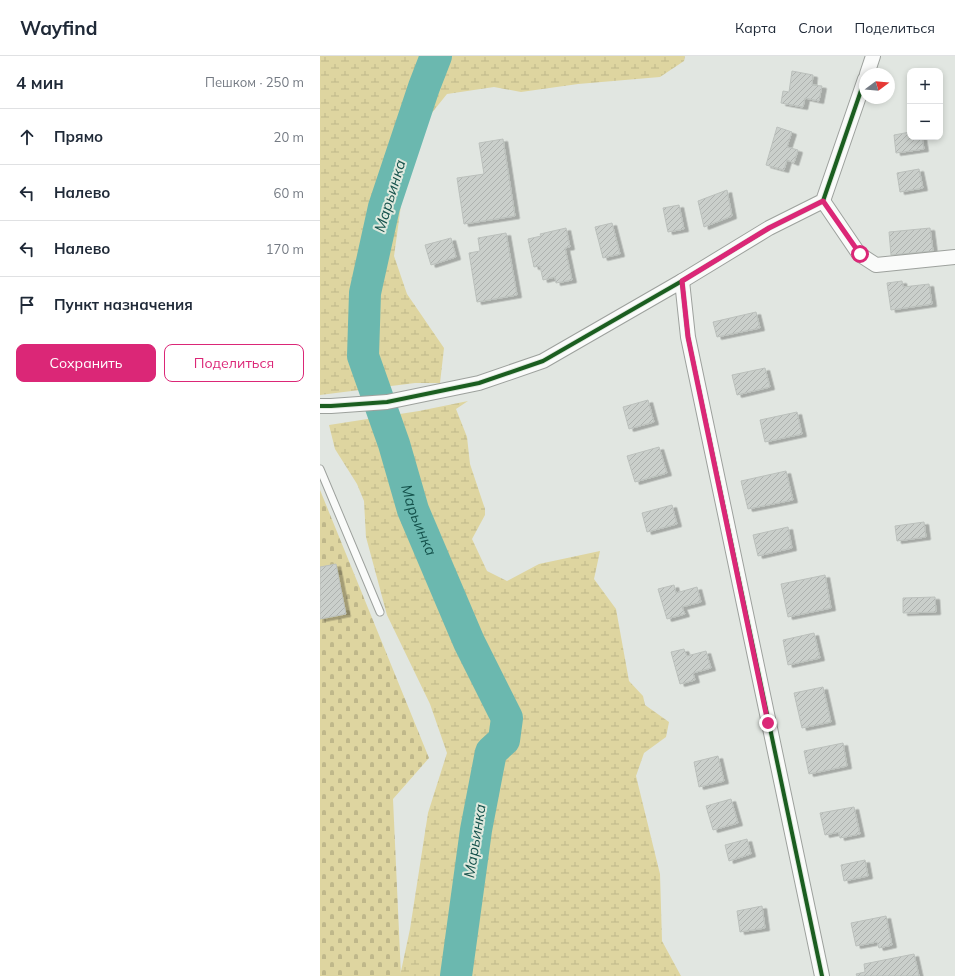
<!DOCTYPE html>
<html lang="ru">
<head>
<meta charset="utf-8">
<style>
  :root { --surface:#fff; --page:#f6f6f7; --text:#1f2937; --muted:#747a83; --line:#e0e1e3; --accent:#db2777 }
  body { margin:0; font-family:Mulish,sans-serif; background:var(--page); color:var(--text) }
  .controls { position:absolute; right:12px; top:12px; display:grid; overflow:hidden; border-radius:8px; box-shadow:0 2px 6px #0003 }
  .controls button { width:36px; height:36px; display:grid; place-items:center; padding:0; border:0; border-bottom:1px solid var(--line); background:var(--surface); color:var(--text); font:20px sans-serif }
  .compass { position:absolute; left:539px; top:12px; width:36px; height:36px; border-radius:50%; background:var(--surface); box-shadow:0 2px 6px #0003; rotate:74deg }
  .stop { position:absolute; width:12px; height:12px; margin:-9px; border:3px solid #db2777; border-radius:50%; background:#fff }
  .stop.end { background:#db2777; border-color:#fff; box-shadow:0 1px 4px #0008 }
  .list { margin:0; padding:0; list-style:none }
  h2 { display:flex; justify-content:space-between; align-items:center; height:52px; margin:0; padding:0 16px; font-size:17px }
  h2 small { font-size:13px; font-weight:400; color:var(--muted) }
  .list li { display:grid; grid-template-columns:26px 1fr auto; gap:12px; align-items:center; box-sizing:border-box; height:56px; padding:0 16px; border-top:1px solid var(--line) }
  .list b { display:block; font-size:15px; white-space:nowrap }
  .list em { font-size:13px; font-style:normal; color:var(--muted) }
  .actions { display:flex; gap:8px; padding:12px 16px }
  .actions a { flex:1; padding:9px 0; border:1px solid var(--accent); border-radius:8px; text-align:center; font-size:14px; color:var(--accent) }
  .actions .main { background:var(--accent); color:#fff }
  .icon { flex:none; width:22px; height:22px; fill:none; stroke:currentColor; stroke-width:2; stroke-linecap:round; stroke-linejoin:round }
  .map { position:relative; flex:none; width:635px; height:920px; overflow:hidden }
  header { display:flex; align-items:center; gap:24px; box-sizing:border-box; height:56px; padding:0 20px; background:var(--surface); border-bottom:1px solid var(--line) }
  header strong { font-size:19px }
  nav { display:flex; gap:22px; margin-inline-start:auto; font-size:14px }
  main { display:flex }
  aside { flex:1; background:var(--surface) }
  .map>svg:first-child { display:block }
</style>
</head>
<body>
<header>
<strong>Wayfind</strong>
<nav><a>Карта</a><a>Слои</a><a>Поделиться</a></nav>
</header>
<main>
<aside>
<h2>4 мин<small>Пешком · 250 m</small></h2>
<ul class="list">
<li><svg class="icon" aria-label="ahead" viewBox="0 0 24 24"><path d="M12 20V5M6 11l6-6 6 6"/></svg><div><b>Прямо</b></div><em>20 m</em></li>
<li><svg class="icon" aria-label="left" viewBox="0 0 24 24"><path d="M17 20v-9H6M10 6l-5 5 5 5"/></svg><div><b>Налево</b></div><em>60 m</em></li>
<li><svg class="icon" aria-label="left" viewBox="0 0 24 24"><path d="M17 20v-9H6M10 6l-5 5 5 5"/></svg><div><b>Налево</b></div><em>170 m</em></li>
<li><svg class="icon" aria-label="arrive" viewBox="0 0 24 24"><path d="M6 21V4h12l-3 4 3 4H6"/></svg><div><b>Пункт назначения</b></div></li>
</ul>
<div class="actions"><a class="main">Сохранить</a><a>Поделиться</a></div>
</aside>
<div class="map">
<svg width="635" height="920" viewBox="0 0 635 920">
  <defs>
    <pattern id="wetland-marsh" width="20" height="14" patternUnits="userSpaceOnUse"><rect width="20" height="14" fill="#ded5a0"/><path d="M1 5h8M5 5V1M11 12h8M15 12V8" fill="none" stroke="#bfb78a"/></pattern>
    <pattern id="cemetery-stones" width="16" height="16" patternUnits="userSpaceOnUse"><rect width="16" height="16" fill="#ded5a0"/><path d="M2 7V4a2 2 0 0 1 4 0v3zM10 15v-3a2 2 0 0 1 4 0v3z" fill="#bfb78a"/></pattern>
    <pattern id="building-hatch" width="6" height="6" patternUnits="userSpaceOnUse"><rect width="6" height="6" fill="#cacfcb"/><path d="M-1 1l2-2M0 6l6-6M5 7l2-2" fill="none" stroke="#aeb2af"/></pattern>
    <filter id="shadow"><feDropShadow dx="4.5" dy="2.5" stdDeviation="0" flood-color="#0004"/></filter>
  </defs>
  <rect width="100%" height="100%" fill="#e1e6e1"/>
  <g fill="url(#wetland-marsh)">
    <path d="M0,0H365L364,5L340,21L258,28L201,36L174,31L127,38L90,84L74,200L87,238L124,292L120,327H95L0,339Z"/>
    <path d="M148,345L136,353L147,381L150,408L165,453V459L152,483L167,515L187,525L219,508L280,495L274,523L296,553L309,625L323,640L325,649L349,666L346,681L324,697L316,720L340,818L342,885L361,920H80L90,873L108,757L127,697L110,648L67,559L46,481L44,445L37,428L15,393L9,369L99,355Z"/>
  </g>
  <path fill="url(#cemetery-stones)" d="M0,434L109,702L73,743L81,920H0Z"/>
  <g fill="none" stroke-linecap="round" stroke-linejoin="round">
    <path stroke="#6bb8af" stroke-width="32" id="s1" d="M116,0L104,31L64,151L45,237L43,300L74,388L93,454L149,586L187,662L184,684L171,696L156,774L136,920"/>
  </g>
  <g fill="url(#building-hatch)" stroke="#bbc0bc" filter="url(#shadow)">
    <path d="M472,15L493,19L492,29L502,30L499,45L485,42L483,51L461,47L463,35L469,36Z"/>
    <path d="M457,71L472,76L467,91L478,94L474,107L467,104L464,114L446,109Z"/>
    <path d="M590,76V81H602L604,93L576,97L574,79Z"/>
    <path d="M183,83L195,160L144,168L137,122L164,118L159,87Z"/>
    <path d="M599,113L603,132L580,136L577,117Z"/>
    <path d="M407,134L412,160L384,171L378,145Z"/>
    <path d="M359,149L364,173L348,176L343,152Z"/>
    <path d="M292,167L300,198L283,202L275,171Z"/>
    <path d="M246,172L250,191L245,192L252,224L236,227L235,221L223,224L220,210L214,211L208,183L221,180L220,178Z"/>
    <path d="M610,172L613,195L571,199L569,176Z"/>
    <path d="M186,177L197,239L157,246L149,197L160,195L158,182Z"/>
    <path d="M131,182L136,201L111,209L105,189Z"/>
    <path d="M582,225L583,231L609,228L612,248L571,254L567,227Z"/>
    <path d="M436,256L440,272L397,281L393,266Z"/>
    <path d="M445,312L450,331L417,339L412,319Z"/>
    <path d="M328,344L334,366L309,373L303,351Z"/>
    <path d="M477,356L482,378L445,386L440,364Z"/>
    <path d="M339,391L347,417L315,426L307,400Z"/>
    <path d="M466,415L473,444L428,453L421,425Z"/>
    <path d="M352,449L357,468L327,476L322,457Z"/>
    <path d="M604,466L606,481L577,485L575,470Z"/>
    <path d="M468,471L472,492L438,500L433,479Z"/>
    <path d="M16,508L26,558L0,563V511Z"/>
    <path d="M505,519L511,552L468,561L461,528Z"/>
    <path d="M354,529L356,537L377,531L381,546L362,551L365,558L347,563L338,533Z"/>
    <path d="M615,541L616,556L583,557V542Z"/>
    <path d="M494,577L500,602L468,609L463,584Z"/>
    <path d="M364,593L367,600L386,595L391,612L373,617L375,624L360,628L351,596Z"/>
    <path d="M503,631L511,666L482,672L474,637Z"/>
    <path d="M523,687L527,710L489,718L484,695Z"/>
    <path d="M398,700L404,725L379,731L374,706Z"/>
    <path d="M411,743L418,767L393,774L386,750Z"/>
    <path d="M534,751L540,778L520,782L519,776L505,779L500,757Z"/>
    <path d="M427,783L431,798L409,805L405,789Z"/>
    <path d="M545,804L548,820L524,825L521,809Z"/>
    <path d="M442,850L445,872L420,876L417,855Z"/>
    <path d="M566,860L572,889L559,892L557,886L536,890L531,867Z"/>
    <path d="M594,898L599,920H537L536,918L545,916L544,908Z"/>
  </g>
  <g fill="none" stroke-linecap="round" stroke-linejoin="round">
    <defs>
      <path id="lane" d="M0,413L60,556"/>
      <g id="street">
        <path d="M547,18L553,0"/>
        <path d="M503,145L539,198L556,209L635,201"/>
        <path d="M362,225L449,172L503,145L545,23"/>
        <path d="M0,350H11L67,346L159,327L223,305L362,225L368,281L502,920"/>
      </g>
    </defs>
    <use href="#lane" stroke="#9da19d" stroke-width="9"/>
    <use href="#street" stroke="#9da19d" stroke-width="16"/>
    <use href="#lane" stroke="#fafbfa" stroke-width="7"/>
    <use href="#street" stroke="#fafbfa" stroke-width="14"/>
    <defs>
      <g id="cycleway">
        <path d="M362,225L449,172L503,145L545,23"/>
        <path d="M0,350H11L67,346L159,327L223,305L362,225L368,281L502,920"/>
      </g>
    </defs>
    <use href="#cycleway" stroke="#dfe9de" stroke-width="6"/>
    <use href="#cycleway" stroke="#1b5e20" stroke-width="4"/>
  </g>
  <g fill="none" stroke-linecap="round" stroke-linejoin="round">
    <path stroke="#db2777" stroke-width="5" d="M448,667L368,281L362,225L449,172L503,145L540,198"/>
  </g>
  <g text-anchor="middle" stroke-width="4" stroke-linejoin="round" paint-order="stroke">
    <g font-size="15" font-style="italic" fill="#14514b" stroke="#dfe9de">
      <text transform="translate(70 140) rotate(-73)" y="5">Марьинка</text>
      <text dy="5" stroke="none"><textPath href="#s1" startOffset="484">Марьинка</textPath></text>
      <text transform="translate(155 785) rotate(-81)" y="5">Марьинка</text>
    </g>
  </g>
</svg>
<div class="controls">
<button>+</button>
<button>−</button>
</div>
<svg class="compass" viewBox="-18 -18 36 36"><path d="M0-13l5 13h-10z" fill="#e53935"/><path d="M0 13l5-13h-10z" fill="#747a83"/></svg>
<div class="stop" style="left:540px;top:198px"></div>
<div class="stop end" style="left:448px;top:667px"></div>
</div>
</main>
</body>
</html>
